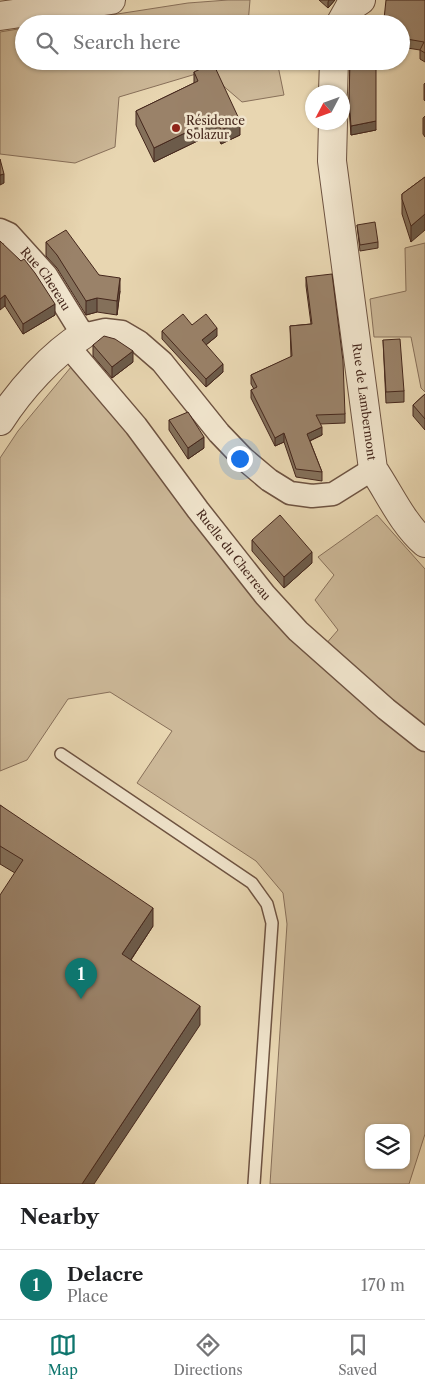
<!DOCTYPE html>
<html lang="en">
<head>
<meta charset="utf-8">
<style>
  :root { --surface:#fff; --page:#f6f6f6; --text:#202124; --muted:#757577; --line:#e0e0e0; --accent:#0f766e }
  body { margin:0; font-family:"Libre Caslon Text",serif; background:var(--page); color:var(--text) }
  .controls { position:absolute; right:15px; bottom:15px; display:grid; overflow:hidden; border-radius:10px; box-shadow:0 1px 4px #0004 }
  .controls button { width:45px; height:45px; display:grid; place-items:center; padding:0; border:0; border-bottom:1px solid var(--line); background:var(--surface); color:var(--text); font:25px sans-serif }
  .compass { position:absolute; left:305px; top:85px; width:45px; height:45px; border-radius:50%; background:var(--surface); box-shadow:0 1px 4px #0004; rotate:229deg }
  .you { position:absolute; left:239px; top:458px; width:18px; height:18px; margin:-12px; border:4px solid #fff; border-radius:50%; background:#1a73e8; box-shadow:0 0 0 8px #1a73e833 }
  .badge { display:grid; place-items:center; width:32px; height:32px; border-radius:50%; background:var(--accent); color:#fff; font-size:16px; font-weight:700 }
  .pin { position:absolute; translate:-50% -41px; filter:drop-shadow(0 1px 2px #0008) }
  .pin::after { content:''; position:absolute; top:26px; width:18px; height:15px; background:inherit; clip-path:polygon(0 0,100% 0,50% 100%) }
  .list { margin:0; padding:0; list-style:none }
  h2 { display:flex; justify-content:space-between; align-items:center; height:65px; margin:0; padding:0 20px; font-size:21px }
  h2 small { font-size:16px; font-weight:400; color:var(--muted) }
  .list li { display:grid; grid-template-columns:32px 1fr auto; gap:15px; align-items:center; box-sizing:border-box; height:70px; padding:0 20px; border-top:1px solid var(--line) }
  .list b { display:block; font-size:19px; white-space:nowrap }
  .list p { margin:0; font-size:16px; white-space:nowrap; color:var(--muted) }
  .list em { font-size:16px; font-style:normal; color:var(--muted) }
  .icon { flex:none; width:28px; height:28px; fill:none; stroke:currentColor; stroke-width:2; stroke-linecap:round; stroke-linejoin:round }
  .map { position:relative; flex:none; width:425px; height:1184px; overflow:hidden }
  .search { position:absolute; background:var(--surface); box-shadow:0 1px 4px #0004; left:15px; right:15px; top:15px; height:55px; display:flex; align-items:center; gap:12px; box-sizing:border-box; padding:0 18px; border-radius:28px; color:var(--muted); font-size:19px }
  .sheet { height:135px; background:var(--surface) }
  nav { display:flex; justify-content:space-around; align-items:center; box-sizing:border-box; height:70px; border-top:1px solid var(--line); background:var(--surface); font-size:14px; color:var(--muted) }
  nav a { display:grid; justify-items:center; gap:2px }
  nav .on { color:var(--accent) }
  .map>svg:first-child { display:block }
</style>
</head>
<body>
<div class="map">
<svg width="425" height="1184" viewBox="0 0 425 1184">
  <rect width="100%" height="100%" fill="#e8d6b1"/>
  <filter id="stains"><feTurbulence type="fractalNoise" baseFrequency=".004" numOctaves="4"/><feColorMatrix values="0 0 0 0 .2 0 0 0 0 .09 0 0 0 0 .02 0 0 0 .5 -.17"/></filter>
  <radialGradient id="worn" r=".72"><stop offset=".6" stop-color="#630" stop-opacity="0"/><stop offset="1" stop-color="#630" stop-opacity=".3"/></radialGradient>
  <g fill="#ccb898" stroke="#88705a" fill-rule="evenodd">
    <path d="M228,0H250L248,24H53L188,3Z"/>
    <path d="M24,28V61H277L284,95L242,102L206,71L119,97L115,147L75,163L0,154V32Z"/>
    <path d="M425,243V392L421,388L411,337H374L370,299L406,291L405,248Z"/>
    <path d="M76,361L326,670L425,752V1134L409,1184H270L287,924L283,893L256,861L137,783L172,731L110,692L68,699L27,760L0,771V458L18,431ZM369,1128H406V1165H369Z"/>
    <path d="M377,515L425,569V732L325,645L338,630L315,600L334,575L318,557Z"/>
  </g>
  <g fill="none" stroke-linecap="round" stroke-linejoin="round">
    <defs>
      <path id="service" d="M61,754L252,883L267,904L272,923L254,1184"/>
      <g id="minor">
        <path id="s1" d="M0,230L9,234L46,275L83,335L105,330L122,332L139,342L162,362L219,433L243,458L269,480L290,493L312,496L333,494L373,469"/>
        <path id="s2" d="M67,345L136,426L198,510L265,595L298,631L386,709L425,740"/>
      </g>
      <g id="tertiary">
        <path d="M0,16L111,0"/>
        <path d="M340,24L349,8L361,0"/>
        <path d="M333,92L334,61"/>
        <path id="s3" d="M333,122L332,161L373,469C390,494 402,523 425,543"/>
        <path d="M0,421C20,390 52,354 83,335"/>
      </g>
    </defs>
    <use href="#service" stroke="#6e5341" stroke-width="14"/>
    <use href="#minor" stroke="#6e5341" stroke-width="25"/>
    <use href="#tertiary" stroke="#6e5341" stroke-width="30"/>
    <use href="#service" stroke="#f0e4cc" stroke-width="11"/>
    <use href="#minor" stroke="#f0e4cc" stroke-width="22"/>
    <use href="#tertiary" stroke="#f0e4cc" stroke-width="28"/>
  </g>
  <g fill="#84705a" stroke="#45271c">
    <path d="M319,0H335L328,8Z"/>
    <path d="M425,0V62L420,59V50L401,47V24L384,19Z"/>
    <path d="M350,61L376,130L351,135L349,108Z"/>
    <path d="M194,72L240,135L221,144L216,132L154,162L136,125V111L194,83Z"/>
    <path d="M425,83V101L424,100V84Z"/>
    <path d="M425,116V137L423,134V118Z"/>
    <path d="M425,177L411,242L402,214V194Z"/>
    <path d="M357,225L378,242V248L360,251Z"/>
    <path d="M0,241L55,315L23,334L5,306Z"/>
    <path d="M46,242L99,275L120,291L117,315L97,312L86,315L57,268L46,256Z"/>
    <path d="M306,277L345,414V423L320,424L322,435L310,441L322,472V481L296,477L284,442L275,446L251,398V390L254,389L251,384V375L291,357L290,326L311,324L306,286Z"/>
    <path d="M192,325L217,336L206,345L223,372L206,387L162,339V331Z"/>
    <path d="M383,340L404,391V402L386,403Z"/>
    <path d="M93,345L133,362L112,378L93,356Z"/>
    <path d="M425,394V430L413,416V405Z"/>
    <path d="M169,420L204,448L188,459L169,430Z"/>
    <path d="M252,540L312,563L284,588L252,551Z"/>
    <path d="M0,805L153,926L131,960L200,1025L15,873L0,864Z"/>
  </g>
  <g fill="#6c5b4a" stroke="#45271c">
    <path d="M329,0H335L328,8V2Z"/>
    <path d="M216,118V132L154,162V148Z"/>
    <path d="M240,121V135L221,144V130Z"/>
    <path d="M376,121V130L351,135V126Z"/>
    <path d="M4,174V183L0,185V175Z"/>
    <path d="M425,214V230L411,242V226Z"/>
    <path d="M120,278V291L117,315V301Z"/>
    <path d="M5,295V306L0,310V299Z"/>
    <path d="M97,298V312L86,315V301Z"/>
    <path d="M55,304V315L23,334V324Z"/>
    <path d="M217,328V336L202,348V340Z"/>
    <path d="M133,351V362L112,378V367Z"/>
    <path d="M223,364V372L206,387V379Z"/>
    <path d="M322,427V435L307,442V434Z"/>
    <path d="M284,433V442L275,446V438Z"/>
    <path d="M204,437V448L188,459V448Z"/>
    <path d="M312,552V563L284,588V577Z"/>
    <path d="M153,908V926L122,973V954Z"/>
    <path d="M200,1006V1025L94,1184H82Z"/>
  </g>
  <g fill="#9a8269" stroke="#45271c">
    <path d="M386,0H425V53L420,50L424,42L401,38V24H379L380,18L384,19Z"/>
    <path d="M350,61H376V121L351,126L349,99Z"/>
    <path d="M213,63L240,121L221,130L216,118L154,148L136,111L198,81L194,72Z"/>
    <path d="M0,159L4,174L0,175Z"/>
    <path d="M425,177V214L411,226L402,199V194Z"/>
    <path d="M375,222L378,242L360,245L357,225Z"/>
    <path d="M66,230L99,275L120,278L117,301L97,298L86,301L57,255L46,242Z"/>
    <path d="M0,241L21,261L24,259L35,273L55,304L23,324L5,295L0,299Z"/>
    <path d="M332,274L343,361L345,414L316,415L322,427L307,434L322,472L296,469L284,433L275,438L251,390L257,387L251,375L292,356L290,326L312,324L306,277Z"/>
    <path d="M183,314L192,325L206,314L217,328L202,340L223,364L206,379L162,331Z"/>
    <path d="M104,336L115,339L133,351L112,367L93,345Z"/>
    <path d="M400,339L404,391L386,392L383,340Z"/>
    <path d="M425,394V419L413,405Z"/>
    <path d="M188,412L204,437L188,448L169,420Z"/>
    <path d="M280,515L312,552L284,577L252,540Z"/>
    <path d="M0,805L153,908L122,954L200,1006L82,1184H0V895L23,860L0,846Z"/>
  </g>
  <circle fill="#8f2418" stroke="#f0e4cc" stroke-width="2" cx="176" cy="128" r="5"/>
  <g text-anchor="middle" stroke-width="5" stroke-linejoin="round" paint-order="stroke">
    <g font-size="12" fill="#45271c" stroke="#f0e4cc" text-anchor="start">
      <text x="186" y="125">Résidence<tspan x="186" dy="14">Solazur</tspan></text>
    </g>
    <g font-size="12" fill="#45271c" stroke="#f0e4cc">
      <text dy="4" stroke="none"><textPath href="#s1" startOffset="68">Rue Chereau</textPath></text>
      <text dy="4" stroke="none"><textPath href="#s3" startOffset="282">Rue de Lambermont</textPath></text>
      <text dy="4" stroke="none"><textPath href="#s2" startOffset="268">Ruelle du Cherreau</textPath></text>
    </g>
  </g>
  <rect width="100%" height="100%" filter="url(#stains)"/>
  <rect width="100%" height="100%" fill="url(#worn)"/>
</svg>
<div class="controls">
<button><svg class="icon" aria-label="layers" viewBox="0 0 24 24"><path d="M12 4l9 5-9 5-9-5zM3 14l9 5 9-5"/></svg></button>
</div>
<svg class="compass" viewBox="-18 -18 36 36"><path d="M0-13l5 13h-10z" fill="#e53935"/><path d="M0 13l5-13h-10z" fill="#757577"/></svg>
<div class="you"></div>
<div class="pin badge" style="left:81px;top:999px">1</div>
<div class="search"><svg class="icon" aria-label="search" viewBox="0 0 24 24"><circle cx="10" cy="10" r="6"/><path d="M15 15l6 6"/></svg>Search here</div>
</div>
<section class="sheet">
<h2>Nearby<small></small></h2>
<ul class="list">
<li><span class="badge">1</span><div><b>Delacre</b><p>Place</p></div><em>170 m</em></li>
</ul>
</section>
<nav>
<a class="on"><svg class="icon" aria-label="map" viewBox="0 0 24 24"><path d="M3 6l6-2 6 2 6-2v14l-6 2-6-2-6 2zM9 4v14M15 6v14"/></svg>Map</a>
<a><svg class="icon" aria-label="directions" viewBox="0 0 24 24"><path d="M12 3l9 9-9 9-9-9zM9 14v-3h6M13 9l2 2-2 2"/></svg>Directions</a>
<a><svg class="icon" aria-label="saved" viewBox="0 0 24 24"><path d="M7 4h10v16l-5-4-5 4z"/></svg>Saved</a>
</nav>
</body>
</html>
